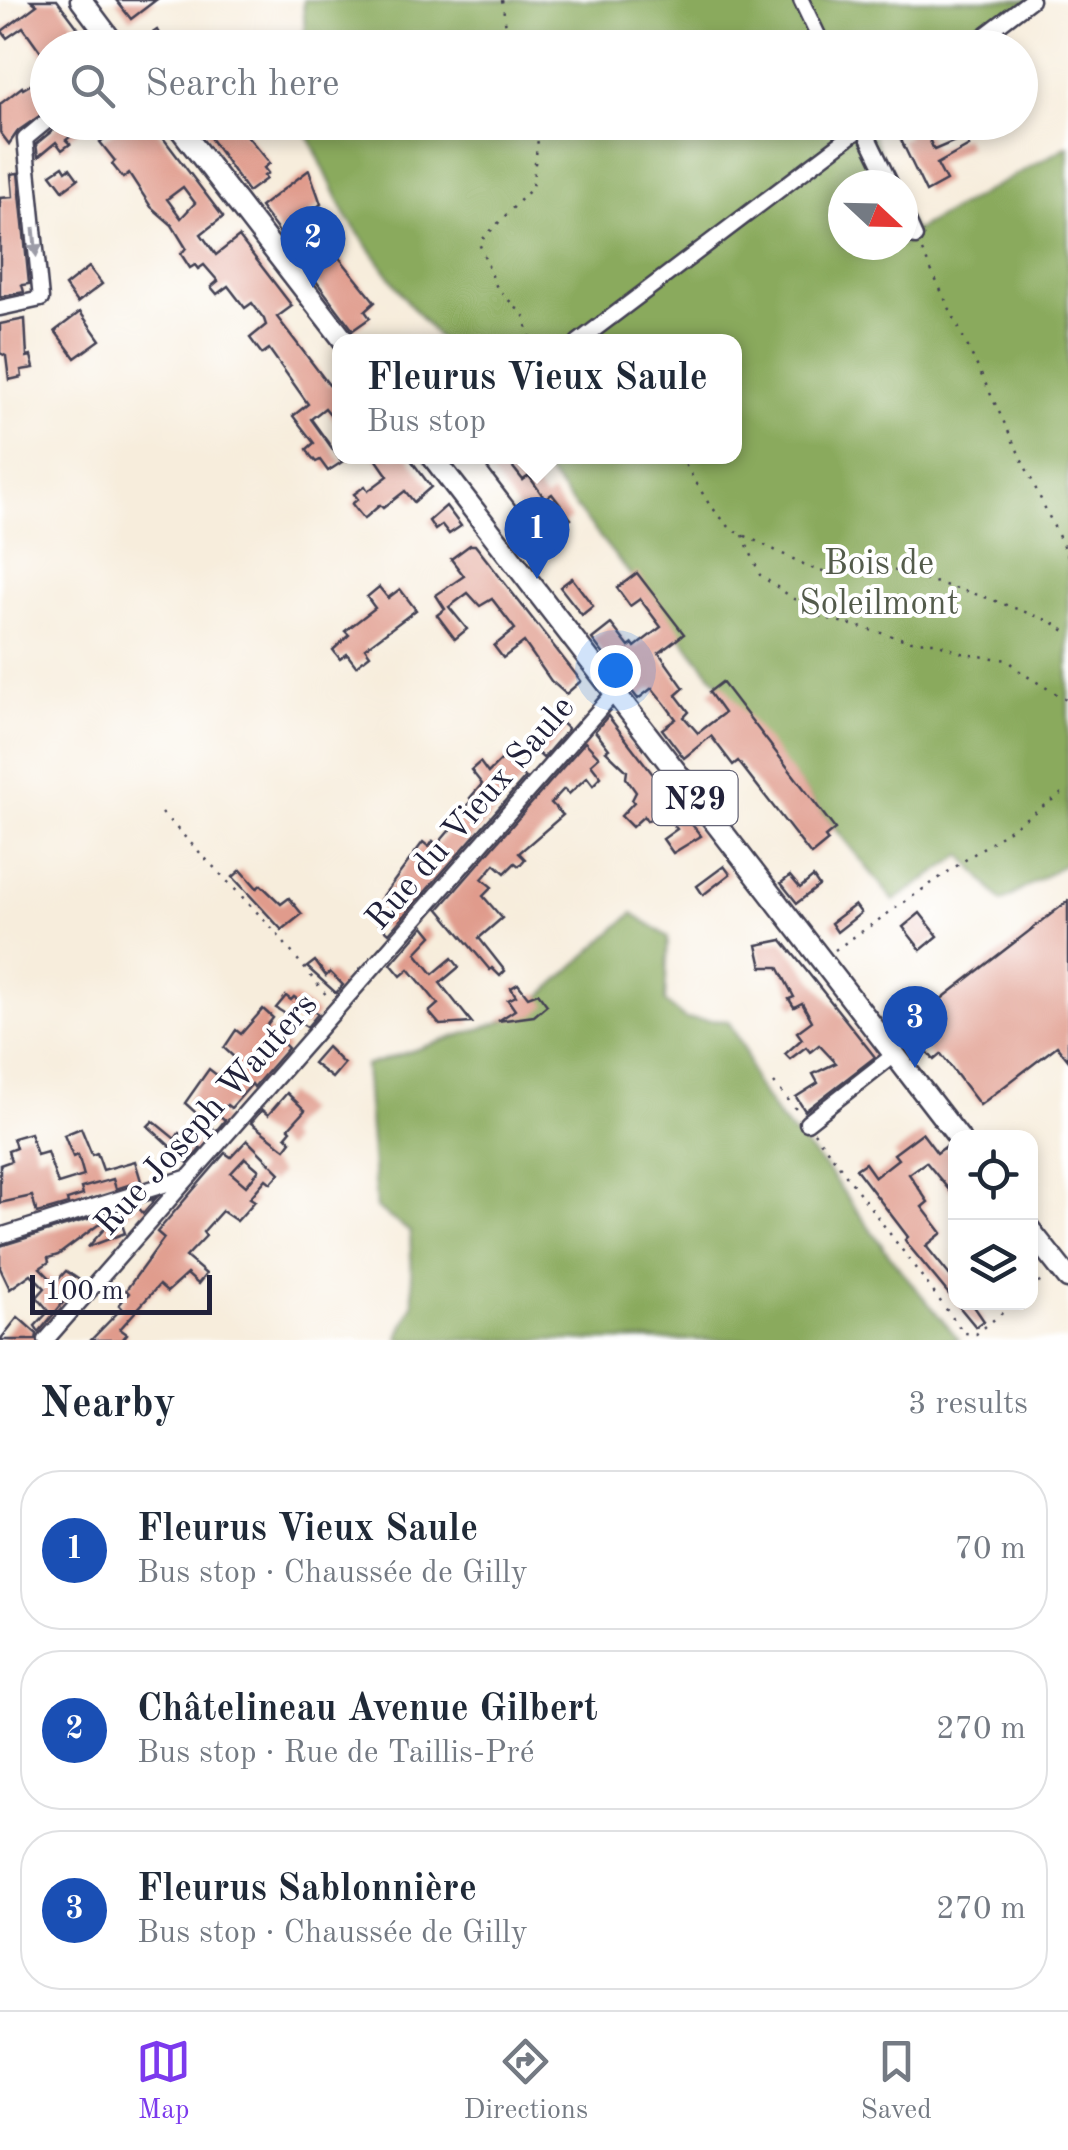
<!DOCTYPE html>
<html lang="en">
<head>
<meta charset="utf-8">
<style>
  :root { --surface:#fff; --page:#f6f6f7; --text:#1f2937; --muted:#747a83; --line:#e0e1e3; --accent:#7c3aed }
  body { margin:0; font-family:"Old Standard TT",serif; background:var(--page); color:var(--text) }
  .controls { position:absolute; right:30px; bottom:30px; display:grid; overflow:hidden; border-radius:20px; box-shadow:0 5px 15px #0003 }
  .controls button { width:90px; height:90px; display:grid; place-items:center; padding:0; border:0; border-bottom:2px solid var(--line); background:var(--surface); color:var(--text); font:50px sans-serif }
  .compass { position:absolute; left:828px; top:170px; width:90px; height:90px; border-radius:50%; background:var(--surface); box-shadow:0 5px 15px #0003; rotate:112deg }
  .scale { position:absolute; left:30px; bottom:25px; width:182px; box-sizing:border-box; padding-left:10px; border:5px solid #22223b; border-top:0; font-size:28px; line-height:35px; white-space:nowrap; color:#22223b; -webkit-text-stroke:8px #fff; paint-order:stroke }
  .you { position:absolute; left:615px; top:670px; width:35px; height:35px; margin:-25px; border:8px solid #fff; border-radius:50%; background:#1a73e8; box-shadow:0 0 0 15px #1a73e833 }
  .badge { display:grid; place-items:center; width:65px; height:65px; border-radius:50%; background:var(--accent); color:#fff; font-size:32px; font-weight:700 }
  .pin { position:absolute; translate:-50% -82px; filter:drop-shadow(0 2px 5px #0008) }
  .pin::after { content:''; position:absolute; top:52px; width:35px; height:30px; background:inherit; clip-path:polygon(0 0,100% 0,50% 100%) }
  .popup { position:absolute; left:332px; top:334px; width:410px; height:130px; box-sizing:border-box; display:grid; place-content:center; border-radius:20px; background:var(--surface); filter:drop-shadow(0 2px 8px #0005); font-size:32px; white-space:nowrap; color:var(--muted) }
  .popup b { font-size:38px; color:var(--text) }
  .popup::after { content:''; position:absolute; left:50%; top:100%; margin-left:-20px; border:20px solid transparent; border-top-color:var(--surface) }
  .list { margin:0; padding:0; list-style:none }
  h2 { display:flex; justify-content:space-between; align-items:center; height:130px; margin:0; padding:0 40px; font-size:42px }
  h2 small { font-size:32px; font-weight:400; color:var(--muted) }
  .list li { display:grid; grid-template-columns:65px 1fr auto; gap:30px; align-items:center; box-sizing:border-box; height:160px; margin:0 20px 20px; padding:0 20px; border:2px solid var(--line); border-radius:40px }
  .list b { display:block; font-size:38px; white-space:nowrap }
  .list p { margin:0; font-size:32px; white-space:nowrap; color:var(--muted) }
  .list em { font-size:32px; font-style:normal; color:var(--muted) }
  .icon { flex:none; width:55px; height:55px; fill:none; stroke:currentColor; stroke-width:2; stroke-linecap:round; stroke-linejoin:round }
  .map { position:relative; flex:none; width:1068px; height:1340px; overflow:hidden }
  .search { position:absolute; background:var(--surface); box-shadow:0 5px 15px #0003; left:30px; right:30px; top:30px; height:110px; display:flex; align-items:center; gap:25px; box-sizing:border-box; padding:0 35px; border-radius:55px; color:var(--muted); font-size:38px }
  .sheet { height:670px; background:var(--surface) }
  nav { display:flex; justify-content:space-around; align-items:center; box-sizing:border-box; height:140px; border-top:2px solid var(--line); background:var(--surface); font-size:28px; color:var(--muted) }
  nav a { display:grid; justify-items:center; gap:5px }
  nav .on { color:var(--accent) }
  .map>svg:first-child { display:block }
</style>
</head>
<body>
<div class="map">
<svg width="1068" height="1340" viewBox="0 0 1068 1340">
  <rect width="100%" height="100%" fill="#fff"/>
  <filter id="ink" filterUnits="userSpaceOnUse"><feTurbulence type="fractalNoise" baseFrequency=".01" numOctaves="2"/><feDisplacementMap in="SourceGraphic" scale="20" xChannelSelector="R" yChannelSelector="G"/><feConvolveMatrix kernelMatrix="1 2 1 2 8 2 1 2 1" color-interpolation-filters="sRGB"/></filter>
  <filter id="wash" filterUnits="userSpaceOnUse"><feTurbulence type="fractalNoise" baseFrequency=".0048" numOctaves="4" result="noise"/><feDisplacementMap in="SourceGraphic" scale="40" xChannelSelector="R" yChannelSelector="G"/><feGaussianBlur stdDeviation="2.25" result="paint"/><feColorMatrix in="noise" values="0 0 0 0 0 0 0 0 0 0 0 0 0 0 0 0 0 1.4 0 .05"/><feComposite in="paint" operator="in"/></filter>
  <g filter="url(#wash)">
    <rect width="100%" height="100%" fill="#f7eddc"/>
    <g fill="#8aaa5d" stroke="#56664c" stroke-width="2.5">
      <path d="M303,0H1031L968,48L306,47Z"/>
      <path d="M306,123H869L891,185H843V245H903V210L914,231L1068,146V862L1002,902L962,855L894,901L535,457L734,456V342L441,341L408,302L346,216L309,137Z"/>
      <path d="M633,913L668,937L665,1002L685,1019L728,1021L744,1048L755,1082L778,1117L825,1167L895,1263L959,1340H398L413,1304L410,1232L376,1208L365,1066L504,1021L528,1008Z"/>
    </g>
    <g id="blocks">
      <g fill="#e09b8c" fill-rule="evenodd">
        <path d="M31,0H57L93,48H48V62L23,27L7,38L2,31L37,5Z"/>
        <path d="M116,0H156L131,19Z"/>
        <path d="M157,30L167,48H132L151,34Z"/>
        <path d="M37,81L48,97V110L18,131L9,144L0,132V104L22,87L23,89Z"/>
        <path d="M63,122H89L66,140L70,144L62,150L56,142L38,157L36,144Z"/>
        <path d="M125,122H151L223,217L201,234L216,255L239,237L292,306L277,317L329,385L340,377V426L325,408L311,419L342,462L328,471L320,460L316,462L310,455L307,449L314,443L293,416L308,404L269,349L262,354L250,338L266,325L264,319L252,303L245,308L228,286L217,294L211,287L218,281L204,265L198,269L195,265L190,268L181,254L186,248L172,225L151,207L129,173L123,178L112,164L115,161L100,142ZM183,187L195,203L181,218L167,199Z"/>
        <path d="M203,122H257L244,132L270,163L264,168L268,173L264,176L266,179L248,192L204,129Z"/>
        <path d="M915,122H919L925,130L934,150L964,137L969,146L937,164L946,181L926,192L901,140L908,137L904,128Z"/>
        <path d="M63,166L66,171L70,168L78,179L63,190L51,174Z"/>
        <path d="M309,170L321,204L308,214L309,220L375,302L365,311L370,318L353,330L260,207Z"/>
        <path d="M18,173L29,284L22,285L24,292L0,297V198L13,197L11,174Z"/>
        <path d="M89,267L102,284L77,303L65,286Z"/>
        <path d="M80,312L100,340L75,358L55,331Z"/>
        <path d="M25,319L27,357L31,356L34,368L21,370L22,377L9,380L6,356L0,353V324Z"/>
        <path d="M374,456H408L431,487L414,502L405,491L383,508L380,505L364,519L352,504L358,499L354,494L365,486L368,491L388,476Z"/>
        <path d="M478,456H504L523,480L529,476L545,499L552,494L571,519L541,539Z"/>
        <path d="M446,506L461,526L449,534L442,525L435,530L429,521Z"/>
        <path d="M470,545H475L581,681L566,694L551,681L524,642L503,658L494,646L515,629L492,599L480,606L468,593L449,607L467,629L455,639L437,615L445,609L436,595L464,576L451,559Z"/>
        <path d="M637,573L684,634L659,653L684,688L676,695L689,712L684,717L698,733L724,713L709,692L722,682L835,829L825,837L828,841L811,855L738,761L733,765L711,736L684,758L662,729L676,719L665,704L652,688L638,699L592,639L611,624L629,647L633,644L635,647L661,627L640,599L630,606L617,588Z"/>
        <path d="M572,578L593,606L582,615L560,587Z"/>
        <path d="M379,587L388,598L400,589L416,610L365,648L370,655L356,666L347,654L340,659L333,650L349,635L345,631L375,608L367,597Z"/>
        <path d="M608,716L675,803L701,836L673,853L663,839L677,829L662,811L647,821L644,816L632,827L621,816L634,802L632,800L636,792L626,778L627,771L606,751L609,749L595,731Z"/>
        <path d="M559,721L568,729L543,758L529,745L539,734L544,739Z"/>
        <path d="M585,742L599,757L591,764L601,777L593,785L587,777L569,794L564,789L551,803L563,815L519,853L525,859L519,866L515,863L505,873L495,864L482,879L492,887L483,896L502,918L479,938L505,971L500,976L492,968L490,970L439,909Z"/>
        <path d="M504,757L525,778L389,933L379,924L388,914L377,904L423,842L429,847L433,841L437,845L466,811L464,809L472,800L470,798L482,784L471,770L480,762L488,773Z"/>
        <path d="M724,866L730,874L703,895L697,886Z"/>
        <path d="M241,870L257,888L261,885L281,904L289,898L302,914L282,930L233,877Z"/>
        <path d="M790,876L800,888L813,877L819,886L797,903L781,883Z"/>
        <path d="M1068,901V1060L1057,1046L980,1105L941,1054L934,1060L917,1039L935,1024L930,1018L936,1013L931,1007Z"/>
        <path d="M855,905L861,913L837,932L831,923Z"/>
        <path d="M920,913L938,936L921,950L903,927Z"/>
        <path d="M424,926L432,936L416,953L433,974L452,958L459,967L440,983L472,1023L440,1025L429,1012L438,1004L429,993L409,969L401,976L391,964Z"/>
        <path d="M782,940L875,1057L805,1111L796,1097L818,1083L813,1074L836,1063L819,1045L810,1052L806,1047L790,1059L785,1054L802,1039L797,1032L812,1021L802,1003L794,1007L789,999L794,997L778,967H762L757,945Z"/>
        <path d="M315,961L326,976L330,972L343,985L336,993L307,967Z"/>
        <path d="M518,984L528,997L538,993L547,1005L534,1016L498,1021L515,1010L508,1000L516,996L511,988Z"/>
        <path d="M286,996L291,1000L294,997L318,1014L307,1027L276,1008Z"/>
        <path d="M263,1009L273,1018L266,1027L288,1048L254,1087L252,1084L231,1108L227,1105L219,1115L225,1120L216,1131L185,1103L209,1069L218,1076L223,1073L235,1058L224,1048L236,1030L241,1034Z"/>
        <path d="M327,1047L344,1064L332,1078L313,1063Z"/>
        <path d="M287,1093L305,1110L289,1128L291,1130L286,1136L291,1141L285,1149L251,1123L262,1110L268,1115Z"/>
        <path d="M153,1121L175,1139L179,1133L201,1148L188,1163L148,1126Z"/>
        <path d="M81,1128L92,1155L97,1153L103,1170L135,1161L141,1181L116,1189L113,1179L81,1188L83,1195L67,1200L68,1204L37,1213L32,1196L0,1203V1165L11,1161L8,1151L16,1148L13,1138L30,1133L37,1155L47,1152L58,1184L84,1176L78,1155L73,1157L64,1135Z"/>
        <path d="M922,1133L937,1153L945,1147L956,1160V1187L950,1191L926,1162L909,1174L928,1202L922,1207L942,1233L926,1246L951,1277L956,1273V1302H971L984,1321L976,1327L909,1246L905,1240L908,1237L856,1169L865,1163L875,1177L898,1159L894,1154Z"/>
        <path d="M247,1140L280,1173L271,1183L266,1179L250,1198L255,1201L237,1221L222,1211L203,1232L206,1236L186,1257L206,1274L198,1284L187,1274L167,1292L159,1285L120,1329L127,1334L122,1340H91L122,1308L119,1305L129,1293L126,1290L164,1238L157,1232L225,1153L231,1157ZM245,1158L259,1170L246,1186L231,1173Z"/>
        <path d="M156,1198L143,1213L137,1206L120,1219L125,1233L88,1247L106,1227L102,1222L58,1255L48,1258L49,1262L40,1268L55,1283L66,1271L81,1281L39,1332L35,1326L49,1311L37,1297L45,1288L31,1274L10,1289L0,1268V1246Z"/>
        <path d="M18,1317L37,1334L36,1340H0Z"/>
      </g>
    </g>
  </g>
  <g filter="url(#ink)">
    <use href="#blocks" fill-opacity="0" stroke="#424053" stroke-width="2.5"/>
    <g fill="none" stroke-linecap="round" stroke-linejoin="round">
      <defs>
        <g id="street">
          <path d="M801,0L824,48"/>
          <path d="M968,48L1031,0"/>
          <path d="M861,123L891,185"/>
          <path d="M903,210L915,237"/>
          <path d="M0,308L41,299L25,139L48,120"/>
          <path d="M578,342L869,122"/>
          <path d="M807,1123L895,1054"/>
          <path d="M0,1236L186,1178"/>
          <path d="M46,1340L613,694"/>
        </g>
        <g id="primary">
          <path d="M81,0L117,48"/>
          <path d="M175,122L345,342"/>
          <path d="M432,456L959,1138"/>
          <path d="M1030,1230L1068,1278"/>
        </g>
      </defs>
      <use href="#street" stroke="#424053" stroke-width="19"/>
      <use href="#primary" stroke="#424053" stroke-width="25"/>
      <g stroke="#424053" stroke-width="2.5" stroke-dasharray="2.5 8" stroke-linecap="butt">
        <path d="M502,0L506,27L522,48"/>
        <path d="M514,122L538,139L532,188L479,243L497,288L524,316L531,342"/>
        <path d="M922,251L1068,556"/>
        <path d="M680,456L709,504L731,529L818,571L886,568L982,596L1052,622L1068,633"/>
        <path d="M743,535L760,575L818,616L911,641L934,642L964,654L1008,660L1022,673L1068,701"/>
        <path d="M162,813L272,928L327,996"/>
        <path d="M835,950L1068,789"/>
        <path d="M774,1083L800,1114"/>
        <path d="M814,1132L964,1333L976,1334L1016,1302"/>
        <path d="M1030,1290L1046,1277"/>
      </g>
      <use href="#street" stroke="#fff" stroke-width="14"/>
      <use href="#primary" stroke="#fff" stroke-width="20"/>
    </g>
    <defs><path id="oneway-solid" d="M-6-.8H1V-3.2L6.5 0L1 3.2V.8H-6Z" transform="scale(2.5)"/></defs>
    <use fill="#9c9ca7" href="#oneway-solid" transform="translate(35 242) rotate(84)"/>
  </g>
  <g text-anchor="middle" stroke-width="8" stroke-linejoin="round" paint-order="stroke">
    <rect fill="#fff" stroke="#646476" stroke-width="2.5" x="652.5" y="771" width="85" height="54" rx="8"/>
    <g font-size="32" font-weight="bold" fill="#22223b">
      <text x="695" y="809">N29</text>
    </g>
    <g font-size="35" fill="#535b4b" stroke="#fff">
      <text x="879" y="574">Bois de<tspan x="879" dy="40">Soleilmont</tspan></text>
    </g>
    <g font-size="35" fill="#22223b" stroke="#fff">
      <text transform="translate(469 812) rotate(-49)" y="12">Rue du Vieux Saule</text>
      <text transform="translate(205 1113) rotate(-48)" y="12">Rue Joseph Wauters</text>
    </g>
  </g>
</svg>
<div class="controls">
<button><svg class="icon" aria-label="locate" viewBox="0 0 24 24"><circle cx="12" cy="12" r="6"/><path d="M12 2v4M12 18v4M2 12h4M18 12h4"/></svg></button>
<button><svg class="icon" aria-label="layers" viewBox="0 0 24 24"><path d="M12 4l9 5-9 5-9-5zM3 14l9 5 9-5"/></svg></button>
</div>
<svg class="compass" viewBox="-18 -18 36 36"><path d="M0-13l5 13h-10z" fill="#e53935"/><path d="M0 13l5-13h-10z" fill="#747a83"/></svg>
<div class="scale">100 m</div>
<div class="you"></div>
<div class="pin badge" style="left:537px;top:579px;background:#1a4fb4">1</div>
<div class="popup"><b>Fleurus Vieux Saule</b>Bus stop</div>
<div class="pin badge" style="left:313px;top:288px;background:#1a4fb4">2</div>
<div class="pin badge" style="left:915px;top:1068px;background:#1a4fb4">3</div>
<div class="search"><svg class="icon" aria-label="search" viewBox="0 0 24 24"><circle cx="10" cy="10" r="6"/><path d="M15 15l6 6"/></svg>Search here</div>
</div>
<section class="sheet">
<h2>Nearby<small>3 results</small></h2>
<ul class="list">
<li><span class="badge" style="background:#1a4fb4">1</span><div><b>Fleurus Vieux Saule</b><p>Bus stop · Chaussée de Gilly</p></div><em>70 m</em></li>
<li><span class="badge" style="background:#1a4fb4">2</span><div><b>Châtelineau Avenue Gilbert</b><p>Bus stop · Rue de Taillis-Pré</p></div><em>270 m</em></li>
<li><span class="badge" style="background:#1a4fb4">3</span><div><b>Fleurus Sablonnière</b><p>Bus stop · Chaussée de Gilly</p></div><em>270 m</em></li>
</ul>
</section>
<nav>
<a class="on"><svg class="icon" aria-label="map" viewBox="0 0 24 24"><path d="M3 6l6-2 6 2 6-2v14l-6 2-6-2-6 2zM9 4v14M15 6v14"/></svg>Map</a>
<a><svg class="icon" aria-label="directions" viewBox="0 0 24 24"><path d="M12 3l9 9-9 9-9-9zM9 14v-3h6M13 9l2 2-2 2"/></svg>Directions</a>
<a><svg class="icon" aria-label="saved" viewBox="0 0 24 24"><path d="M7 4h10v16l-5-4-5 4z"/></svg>Saved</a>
</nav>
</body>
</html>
